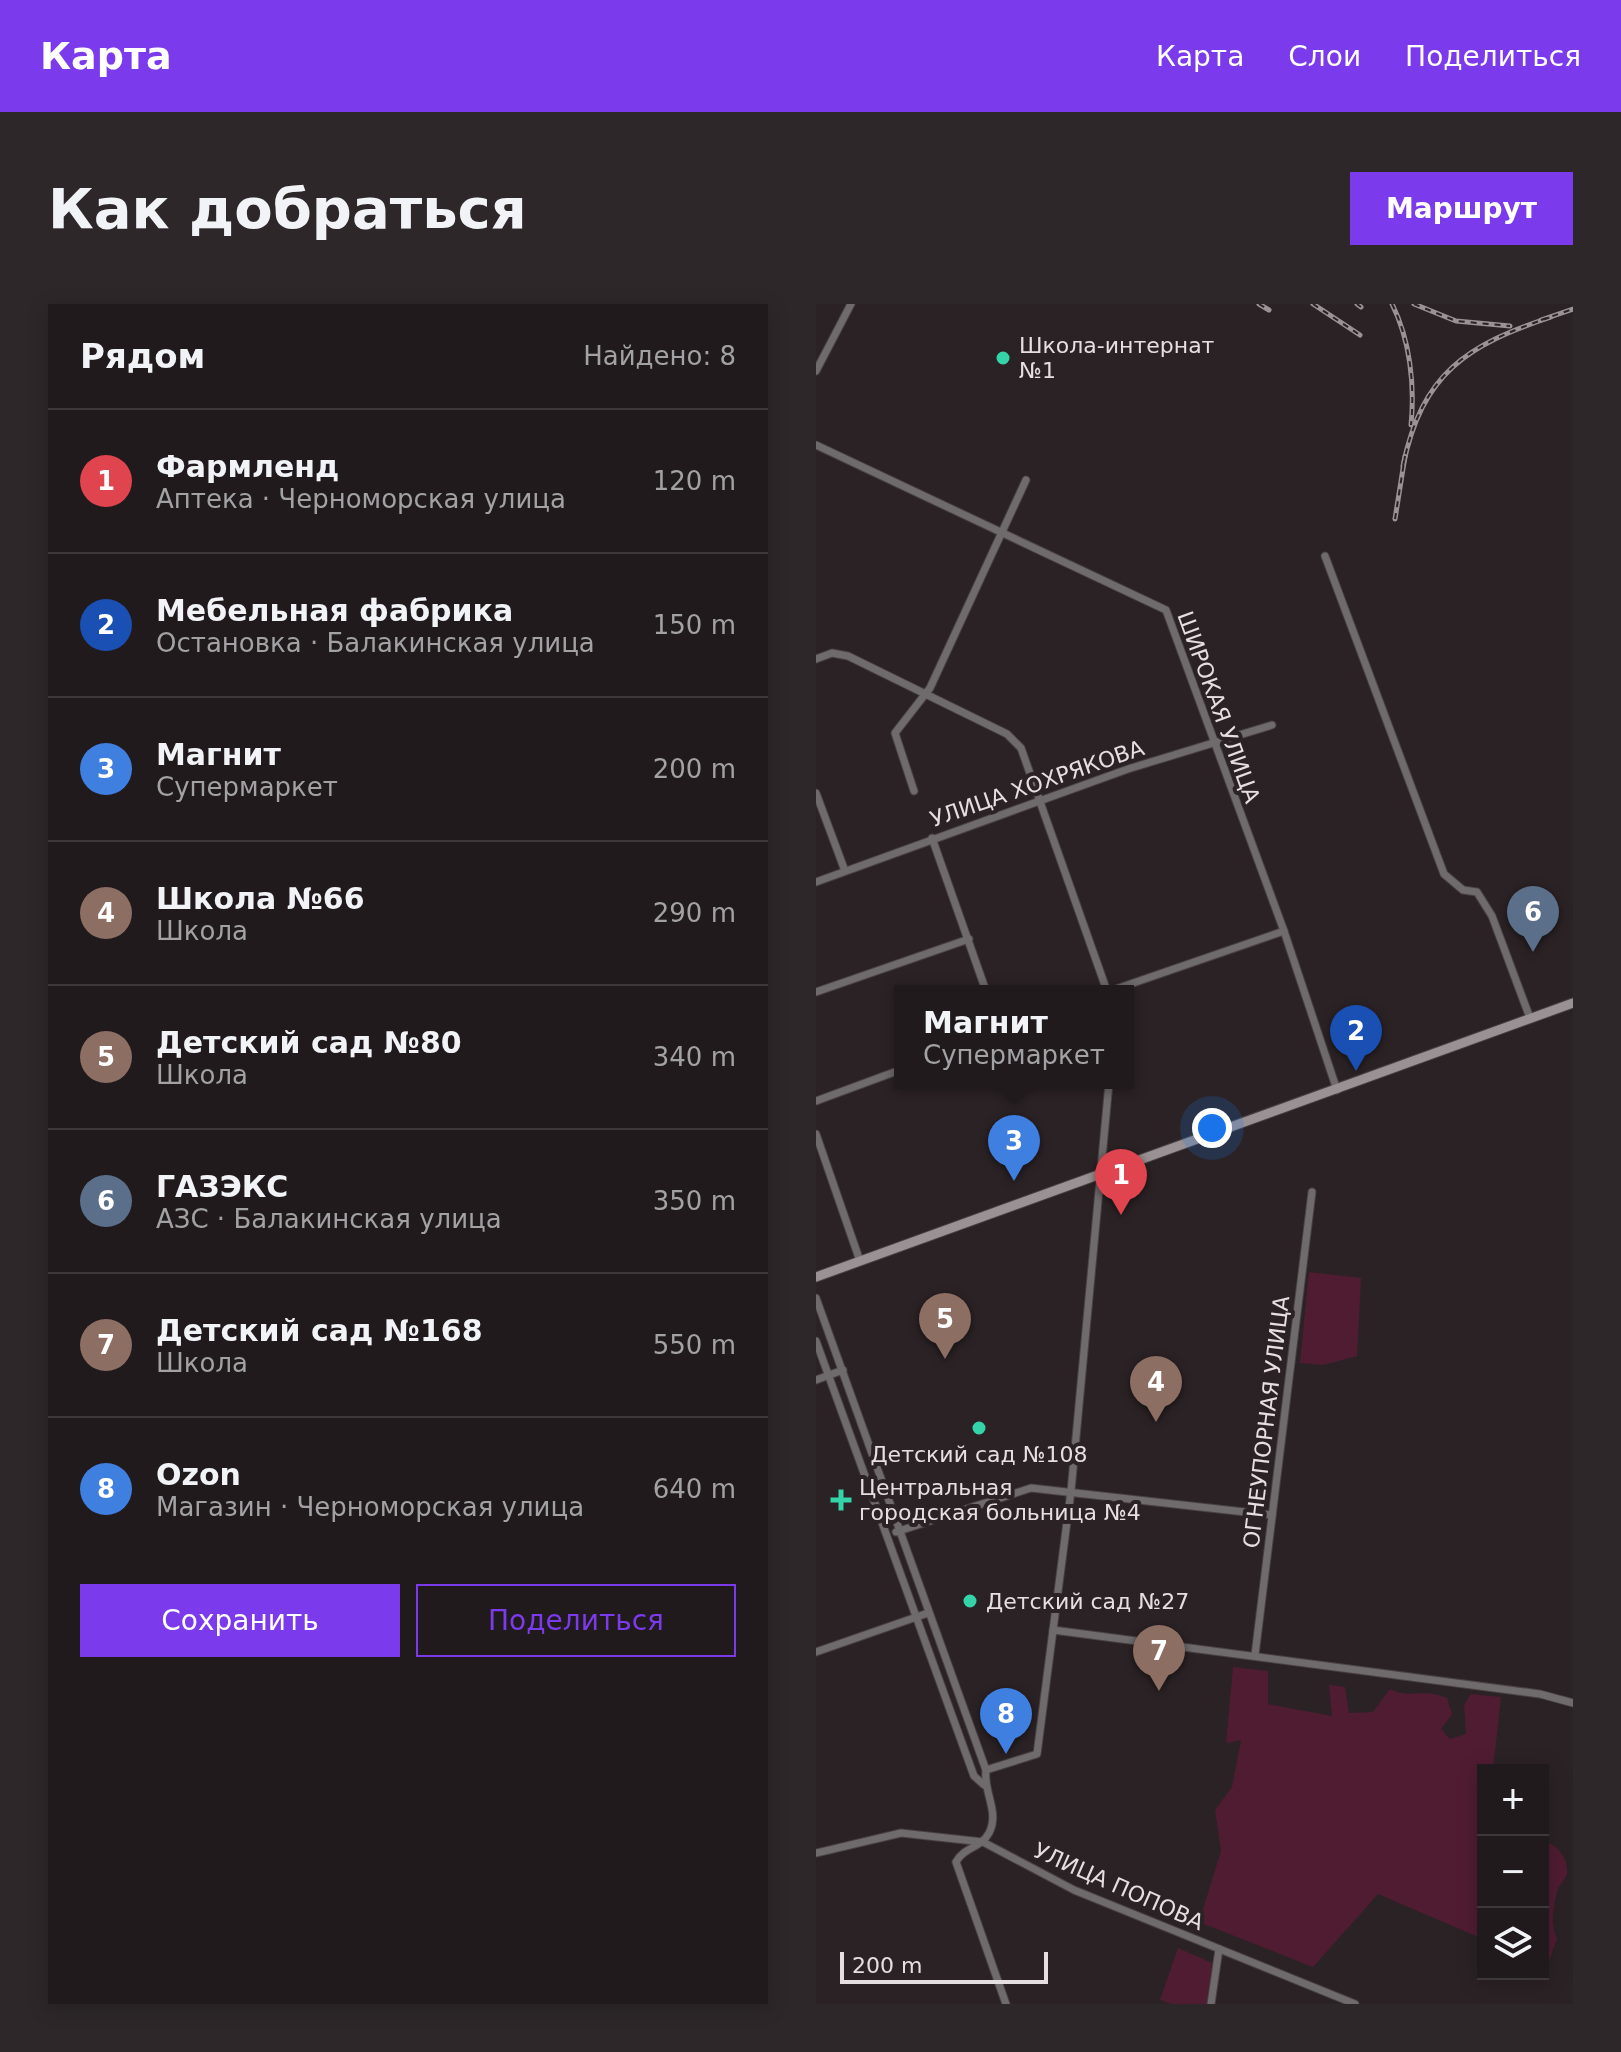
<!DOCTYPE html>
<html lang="ru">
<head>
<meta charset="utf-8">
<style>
  :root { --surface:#201a1c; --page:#2d2729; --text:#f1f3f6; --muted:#a2a1a3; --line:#3d383b; --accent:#7c3aed }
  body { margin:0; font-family:"DejaVu Sans",sans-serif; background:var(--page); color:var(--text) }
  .controls { position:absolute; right:24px; bottom:24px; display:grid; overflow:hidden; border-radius:0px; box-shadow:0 4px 20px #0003 }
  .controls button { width:72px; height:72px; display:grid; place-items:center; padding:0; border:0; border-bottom:2px solid var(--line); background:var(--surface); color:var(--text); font:40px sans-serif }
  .scale { position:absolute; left:24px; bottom:20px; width:208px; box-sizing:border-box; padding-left:8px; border:4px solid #e5dfe1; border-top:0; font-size:22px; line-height:28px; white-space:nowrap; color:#e5dfe1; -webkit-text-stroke:6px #2b2225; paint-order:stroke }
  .you { position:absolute; left:396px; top:824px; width:28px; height:28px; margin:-20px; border:6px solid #fff; border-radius:50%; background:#1a73e8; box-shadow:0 0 0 12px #1a73e833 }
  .badge { display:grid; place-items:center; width:52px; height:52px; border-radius:50%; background:var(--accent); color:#fff; font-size:26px; font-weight:700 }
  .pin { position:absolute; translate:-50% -66px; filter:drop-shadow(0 2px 4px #0008) }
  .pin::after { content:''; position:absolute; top:42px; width:28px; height:24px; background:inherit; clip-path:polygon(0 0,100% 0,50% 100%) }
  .popup { position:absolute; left:78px; top:681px; width:240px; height:104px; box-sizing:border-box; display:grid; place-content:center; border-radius:0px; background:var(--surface); filter:drop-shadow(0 2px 6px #0005); font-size:26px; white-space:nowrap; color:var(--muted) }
  .popup b { font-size:30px; color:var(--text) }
  .popup::after { content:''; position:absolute; left:50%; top:100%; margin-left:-16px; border:16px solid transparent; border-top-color:var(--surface) }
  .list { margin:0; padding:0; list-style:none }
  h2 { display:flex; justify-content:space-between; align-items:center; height:104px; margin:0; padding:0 32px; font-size:34px }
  h2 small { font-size:26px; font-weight:400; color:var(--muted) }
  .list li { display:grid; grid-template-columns:52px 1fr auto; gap:24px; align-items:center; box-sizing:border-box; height:144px; padding:0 32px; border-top:2px solid var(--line) }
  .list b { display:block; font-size:30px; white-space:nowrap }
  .list p { margin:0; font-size:26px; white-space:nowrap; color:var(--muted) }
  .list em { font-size:26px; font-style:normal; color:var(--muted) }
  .actions { display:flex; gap:16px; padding:24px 32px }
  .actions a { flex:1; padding:18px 0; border:2px solid var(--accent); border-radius:0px; text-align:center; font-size:28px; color:var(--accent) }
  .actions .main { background:var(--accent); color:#fff }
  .icon { flex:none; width:44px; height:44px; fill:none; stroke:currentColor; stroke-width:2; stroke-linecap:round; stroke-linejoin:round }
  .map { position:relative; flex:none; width:757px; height:1700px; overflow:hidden; border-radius:0px }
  header { display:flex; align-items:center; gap:48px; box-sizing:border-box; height:112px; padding:0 40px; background:var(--accent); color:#fff }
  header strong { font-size:38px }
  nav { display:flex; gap:44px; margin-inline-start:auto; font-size:28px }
  .intro { display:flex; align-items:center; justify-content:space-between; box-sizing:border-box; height:192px; padding:0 48px }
  h1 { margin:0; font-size:56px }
  .button { padding:20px 36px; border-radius:0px; background:var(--accent); color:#fff; font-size:28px; font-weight:700 }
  main { display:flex; gap:48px; padding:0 48px }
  aside { flex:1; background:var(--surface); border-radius:0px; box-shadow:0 4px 20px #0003 }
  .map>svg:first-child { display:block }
</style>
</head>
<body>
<header>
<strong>Карта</strong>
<nav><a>Карта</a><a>Слои</a><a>Поделиться</a></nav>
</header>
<div class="intro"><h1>Как добраться</h1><a class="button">Маршрут</a></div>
<main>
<aside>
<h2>Рядом<small>Найдено: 8</small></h2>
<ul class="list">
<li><span class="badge" style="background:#e0444e">1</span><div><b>Фармленд</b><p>Аптека · Черноморская улица</p></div><em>120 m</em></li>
<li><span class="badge" style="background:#1a4fb4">2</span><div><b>Мебельная фабрика</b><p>Остановка · Балакинская улица</p></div><em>150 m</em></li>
<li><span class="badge" style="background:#3f7fe0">3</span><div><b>Магнит</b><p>Супермаркет</p></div><em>200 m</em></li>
<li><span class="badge" style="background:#8d6e63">4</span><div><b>Школа №66</b><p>Школа</p></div><em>290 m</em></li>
<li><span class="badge" style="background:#8d6e63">5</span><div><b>Детский сад №80</b><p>Школа</p></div><em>340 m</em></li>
<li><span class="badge" style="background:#5c6f8a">6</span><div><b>ГАЗЭКС</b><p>АЗС · Балакинская улица</p></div><em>350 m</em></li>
<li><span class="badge" style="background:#8d6e63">7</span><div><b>Детский сад №168</b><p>Школа</p></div><em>550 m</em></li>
<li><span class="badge" style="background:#3f7fe0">8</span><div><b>Ozon</b><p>Магазин · Черноморская улица</p></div><em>640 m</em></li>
</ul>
<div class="actions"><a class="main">Сохранить</a><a>Поделиться</a></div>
</aside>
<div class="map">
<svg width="757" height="1700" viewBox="0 0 757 1700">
  <rect width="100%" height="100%" fill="#2b2225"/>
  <g fill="#501c32">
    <path d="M493,968L545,974L541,1052L507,1061L484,1059Z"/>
    <path d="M417,1363L452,1367V1400L516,1412L513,1381L529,1383L533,1409L557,1408L574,1385C594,1396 606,1383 631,1394L636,1410L625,1425L634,1435L650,1430L648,1401L655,1390L685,1393L677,1466H667V1635L562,1590L497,1663L383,1618L405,1547L399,1506L416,1483L425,1436L410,1439Z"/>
    <path d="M727,1537C740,1539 753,1555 751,1569C750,1575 744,1580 742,1585C737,1601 734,1620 741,1635L728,1670Z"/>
    <path d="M362,1644L396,1659L391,1700H356L344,1696Z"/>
  </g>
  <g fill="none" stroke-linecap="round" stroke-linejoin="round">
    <defs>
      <g id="street">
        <path d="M0,67L35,0"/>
        <path d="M0,141L350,306L468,627L521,786"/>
        <path d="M509,252L628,570L647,586L661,588L676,612L714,714"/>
        <path d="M0,355L16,349L32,352L191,430L205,444L291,687"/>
        <path d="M98,487L79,429L114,384L210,176"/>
        <path d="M0,489L29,567"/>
        <path d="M116,534L170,687"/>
        <path d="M0,578L312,465L456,421"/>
        <path d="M294,687L468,627"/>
        <path d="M0,688L153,635"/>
        <path d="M0,797L84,766"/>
        <path d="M0,830L44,957"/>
        <path d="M0,994L170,1466C167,1488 184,1508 173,1529C165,1544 148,1543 140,1558L190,1700"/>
        <path d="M0,1037L158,1472L168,1481"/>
        <path d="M0,1076L27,1066"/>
        <path d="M80,1228L215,1184L456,1211"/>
        <path d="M237,1326L724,1390L757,1399"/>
        <path d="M0,1348L112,1309"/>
        <path d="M439,1351L496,888"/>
        <path d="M170,1466L221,1450L255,1187L293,779"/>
        <path d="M0,1549L85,1529L167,1538L258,1586L539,1700"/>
        <path d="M395,1700L403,1645"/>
      </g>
      <path id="secondary" d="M0,973L757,699"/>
    </defs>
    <use href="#street" stroke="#494043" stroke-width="9"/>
    <use href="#secondary" stroke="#494043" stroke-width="11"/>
    <use href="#street" stroke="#6f6a6b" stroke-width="7"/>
    <use href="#secondary" stroke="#999193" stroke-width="9"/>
    <defs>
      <g id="rail">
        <path d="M443,0L453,6"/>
        <path d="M497,0L544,31"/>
        <path d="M541,0L545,3"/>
        <path d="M576,0C594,36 599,81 595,121"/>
        <path d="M598,0L640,17L694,22"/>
        <path d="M725,16L757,5"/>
        <path d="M587,162C606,69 651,41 735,13"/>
        <path d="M579,215L589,152"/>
      </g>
    </defs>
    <use href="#rail" stroke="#9a9295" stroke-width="5"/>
    <use href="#rail" stroke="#2b2225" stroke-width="2" stroke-dasharray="6" stroke-linecap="butt"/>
  </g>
  <g fill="#34d4a8" stroke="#2b2225" stroke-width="3">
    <circle cx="187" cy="54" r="8"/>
    <circle cx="163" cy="1124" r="8"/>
    <path d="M21 1184h8v8h8v8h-8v8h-8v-8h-8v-8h8z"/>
    <circle cx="154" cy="1297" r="8"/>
  </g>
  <g text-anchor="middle" stroke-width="8" stroke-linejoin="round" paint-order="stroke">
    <g font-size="22" fill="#e5dfe1" stroke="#2b2225" text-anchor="start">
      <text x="203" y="49">Школа-интернат<tspan x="203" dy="25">№1</tspan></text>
      <text x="163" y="1158" text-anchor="middle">Детский сад №108</text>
      <text x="43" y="1191">Центральная<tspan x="43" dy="25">городская больница №4</tspan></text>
      <text x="170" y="1305">Детский сад №27</text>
    </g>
    <g font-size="22" fill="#e5dfe1" stroke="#2b2225">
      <text transform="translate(403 403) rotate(70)" y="8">ШИРОКАЯ УЛИЦА</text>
      <text transform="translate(221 479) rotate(-19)" y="8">УЛИЦА ХОХРЯКОВА</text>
      <text transform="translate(450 1118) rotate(-83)" y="8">ОГНЕУПОРНАЯ УЛИЦА</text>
      <text transform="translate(303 1582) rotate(24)" y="8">УЛИЦА ПОПОВА</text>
    </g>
  </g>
</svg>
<div class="controls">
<button>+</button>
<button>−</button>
<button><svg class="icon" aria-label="layers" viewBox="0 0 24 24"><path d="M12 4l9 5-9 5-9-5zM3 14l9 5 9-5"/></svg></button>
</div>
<div class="scale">200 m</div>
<div class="you"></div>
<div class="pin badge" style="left:305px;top:911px;background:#e0444e">1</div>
<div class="pin badge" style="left:540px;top:767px;background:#1a4fb4">2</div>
<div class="pin badge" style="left:198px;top:877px;background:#3f7fe0">3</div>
<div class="popup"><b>Магнит</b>Супермаркет</div>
<div class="pin badge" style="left:340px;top:1118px;background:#8d6e63">4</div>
<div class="pin badge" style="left:129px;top:1055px;background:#8d6e63">5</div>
<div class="pin badge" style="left:717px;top:648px;background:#5c6f8a">6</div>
<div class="pin badge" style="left:343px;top:1387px;background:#8d6e63">7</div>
<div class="pin badge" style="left:190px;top:1450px;background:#3f7fe0">8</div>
</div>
</main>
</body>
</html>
